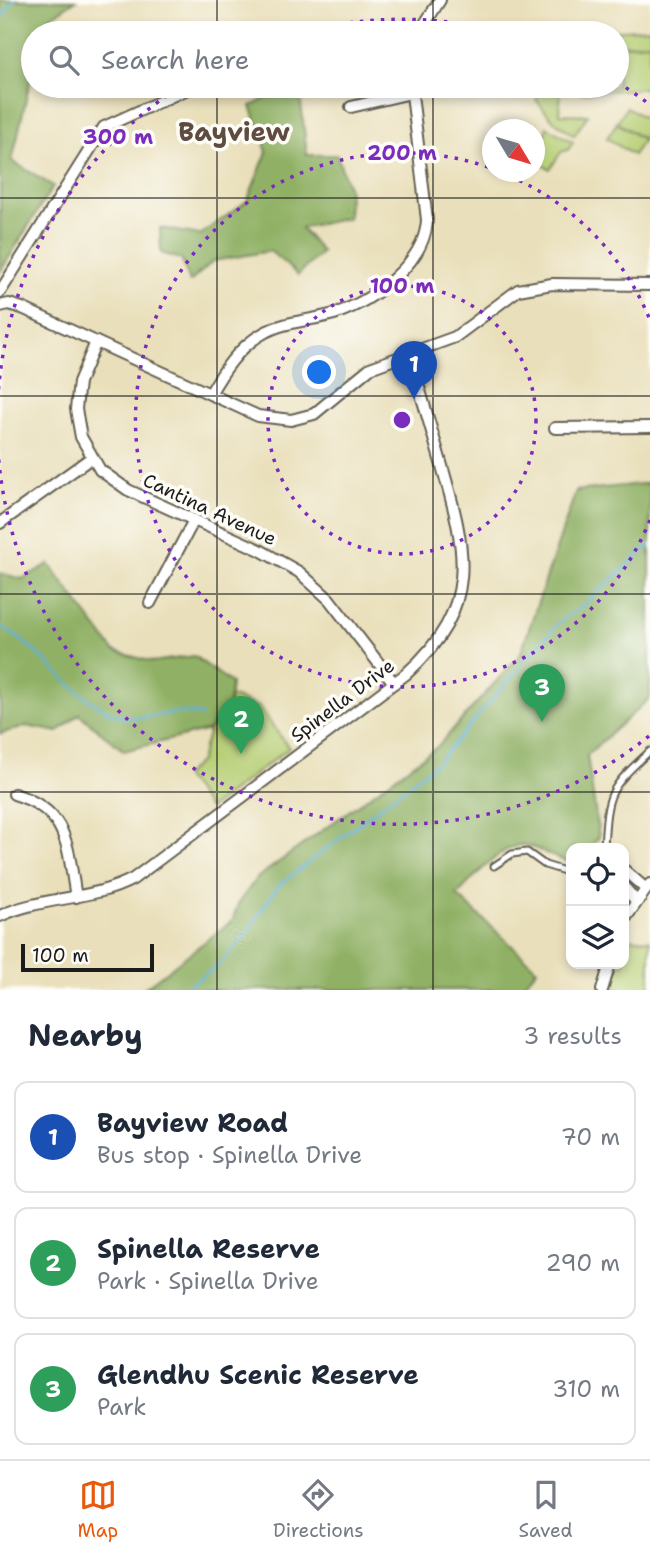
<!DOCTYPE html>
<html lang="en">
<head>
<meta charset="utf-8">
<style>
  :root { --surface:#fff; --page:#f2f2f3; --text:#1f2937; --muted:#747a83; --line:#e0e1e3; --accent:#ea580c }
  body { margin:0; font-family:"Shantell Sans",sans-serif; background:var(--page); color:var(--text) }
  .controls { position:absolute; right:21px; bottom:21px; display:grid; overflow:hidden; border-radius:14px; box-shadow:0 4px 10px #0003 }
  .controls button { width:63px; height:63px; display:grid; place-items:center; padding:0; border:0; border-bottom:2px solid var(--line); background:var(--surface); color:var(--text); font:35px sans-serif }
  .compass { position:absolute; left:482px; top:119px; width:63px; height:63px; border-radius:50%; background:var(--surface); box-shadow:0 4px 10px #0003; rotate:128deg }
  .scale { position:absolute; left:21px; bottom:18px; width:133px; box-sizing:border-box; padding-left:7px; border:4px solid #1c1c1c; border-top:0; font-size:19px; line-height:24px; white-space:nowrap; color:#1c1c1c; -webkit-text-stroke:5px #fdfcf7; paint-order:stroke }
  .you { position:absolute; left:320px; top:373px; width:24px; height:24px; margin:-18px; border:5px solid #fff; border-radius:50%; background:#1a73e8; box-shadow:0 0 0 10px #1a73e833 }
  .badge { display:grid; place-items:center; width:46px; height:46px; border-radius:50%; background:var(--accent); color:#fff; font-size:23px; font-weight:700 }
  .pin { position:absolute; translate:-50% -58px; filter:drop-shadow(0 2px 4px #0008) }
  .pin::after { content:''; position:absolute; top:37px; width:24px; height:21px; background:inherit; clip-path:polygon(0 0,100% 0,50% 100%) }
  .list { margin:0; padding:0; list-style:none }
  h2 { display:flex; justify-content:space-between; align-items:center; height:91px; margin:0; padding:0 28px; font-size:30px }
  h2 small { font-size:23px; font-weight:400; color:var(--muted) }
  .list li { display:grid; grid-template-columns:46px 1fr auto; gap:21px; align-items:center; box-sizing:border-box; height:112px; margin:0 14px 14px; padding:0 14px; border:2px solid var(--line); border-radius:14px }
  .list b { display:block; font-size:26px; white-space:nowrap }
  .list p { margin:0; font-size:23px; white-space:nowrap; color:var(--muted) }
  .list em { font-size:23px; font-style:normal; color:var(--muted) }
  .icon { flex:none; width:38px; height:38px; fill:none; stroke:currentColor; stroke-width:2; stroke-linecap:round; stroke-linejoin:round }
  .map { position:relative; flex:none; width:650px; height:990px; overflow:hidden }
  .search { position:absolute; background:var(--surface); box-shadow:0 4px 10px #0003; left:21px; right:21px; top:21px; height:77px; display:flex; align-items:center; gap:18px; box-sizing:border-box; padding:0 24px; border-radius:38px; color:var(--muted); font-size:26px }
  .sheet { height:469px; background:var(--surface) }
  nav { display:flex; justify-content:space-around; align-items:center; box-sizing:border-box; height:98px; border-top:2px solid var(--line); background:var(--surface); font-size:19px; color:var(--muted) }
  nav a { display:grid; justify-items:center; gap:4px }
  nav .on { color:var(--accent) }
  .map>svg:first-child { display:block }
</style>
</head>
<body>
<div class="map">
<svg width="650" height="990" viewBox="0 0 650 990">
  <rect width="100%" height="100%" fill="#fdfcf7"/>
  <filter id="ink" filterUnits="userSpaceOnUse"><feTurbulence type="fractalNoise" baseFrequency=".0143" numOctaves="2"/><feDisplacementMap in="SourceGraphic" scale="14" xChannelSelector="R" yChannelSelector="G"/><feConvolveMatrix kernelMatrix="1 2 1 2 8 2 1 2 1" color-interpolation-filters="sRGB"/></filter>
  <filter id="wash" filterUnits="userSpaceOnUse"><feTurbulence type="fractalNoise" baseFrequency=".00686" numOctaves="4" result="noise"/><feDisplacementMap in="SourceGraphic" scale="28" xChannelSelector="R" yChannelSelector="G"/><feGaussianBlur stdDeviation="1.57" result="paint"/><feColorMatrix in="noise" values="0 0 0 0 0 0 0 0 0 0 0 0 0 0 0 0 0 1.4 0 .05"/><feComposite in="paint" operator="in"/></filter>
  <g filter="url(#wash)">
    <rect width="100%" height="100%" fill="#e9dfba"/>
    <g fill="#b6ce73" stroke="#697548" stroke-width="2">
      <path d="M650,28V42L617,45V33H579Z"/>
      <path d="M649,43L650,88L579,93V86H617V46Z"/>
      <path d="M551,88L560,94V114L588,115L574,135L554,121L536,100L542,90Z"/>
      <path d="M627,107L650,122L643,139L617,122Z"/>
      <path d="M617,123L643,140L633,155L607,138Z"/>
      <path d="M547,127L573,142L568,150L561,152L550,169L540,164L544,152L540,147Z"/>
      <path d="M230,696L259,707L289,748L209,809L184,776L200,761L209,730L229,703Z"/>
      <path d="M626,938L650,940V990H613L619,964H624Z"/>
    </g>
    <g fill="#90b165" stroke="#566640" stroke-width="2">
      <path d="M0,0H76L44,22L41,33H33V68L12,161L53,186L0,272Z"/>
      <path d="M291,86H299L307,155H337L349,190L348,218L301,228L322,252L298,275L270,251L213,261L190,282L181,259L161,253L160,228L200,235L247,201L267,152L251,106Z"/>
      <path d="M650,483V698L587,755L599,837L590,848H571V862C552,859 536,846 524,845C502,843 471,881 457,895L537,969L519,990H142L232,921L239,902L257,878L438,746L520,655L576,491Z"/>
      <path d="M49,564L114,651L152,662L194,656L231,683L229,703L209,730L124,751L79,714L58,732L26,726L0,734V573L22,579Z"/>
    </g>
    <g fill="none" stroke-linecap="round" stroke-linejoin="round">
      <g stroke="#5cb0d7" stroke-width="2.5">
        <path d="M0,20L14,0"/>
        <path d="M0,626C42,649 69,693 111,713C140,727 174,705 202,716"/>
        <path d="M182,990L218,966L245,936L277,887L438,762L559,622L580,608L650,545"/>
      </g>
    </g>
  </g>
  <g filter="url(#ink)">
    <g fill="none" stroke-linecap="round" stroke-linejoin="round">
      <defs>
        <g id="lane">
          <path d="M604,848C607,791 609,789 650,751"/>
          <path d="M494,866L512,854L527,852L545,865L571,873"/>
        </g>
        <g id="street">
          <path d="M419,33L440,0"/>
          <path d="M351,107L411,93"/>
          <path d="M0,292L104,127L194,86"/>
          <path d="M0,306L9,304L22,308L258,416L291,420L314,414L370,368L455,337L518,290L552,284L650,285"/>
          <path d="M96,342L79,382L76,409L81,437L100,470L128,490L260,550L299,572L329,599L394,683"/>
          <path d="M210,394C223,371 239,347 262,334C284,321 310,321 334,314C373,301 425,263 427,220L411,86"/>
          <path d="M555,428L650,427"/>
          <path d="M0,523L91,458"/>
          <path d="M150,603L194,520"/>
          <path d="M14,794C70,811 67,847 76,897"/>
          <path d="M624,870L646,889"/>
          <path d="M624,887L636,901"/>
          <path d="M0,916C42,896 92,901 133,879L406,674C480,607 467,552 442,466C431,428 420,391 409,353"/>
          <path d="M624,920L650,884"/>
          <path d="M602,990L610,964"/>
        </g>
      </defs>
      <use href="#lane" stroke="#646053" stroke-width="9"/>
      <use href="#street" stroke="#646053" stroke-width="14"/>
      <use href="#lane" stroke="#fff" stroke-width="5"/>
      <use href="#street" stroke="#fff" stroke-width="10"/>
    </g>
  </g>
  <path fill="none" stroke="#1c1c1c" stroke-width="2" stroke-opacity="0.55" d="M217,0V33M433,0V33M217,86V990M433,86V990M0,198H650M0,396H650M0,594H650M0,792H650"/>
  <g fill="none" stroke="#7b2cbf" stroke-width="3.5" stroke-dasharray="3.5 7">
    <circle cx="402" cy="420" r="134"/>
    <path d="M650 520A267 267 0 1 1 491 168M500 172A267 267 0 0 1 650 320"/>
    <path d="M649 736A401 401 0 1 1 178 88M298 33A401 401 0 0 1 506 33M617 82A401 401 0 0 1 649 104"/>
  </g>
  <g text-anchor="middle" stroke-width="7" stroke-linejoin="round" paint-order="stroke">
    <g font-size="19" fill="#1c1c1c" stroke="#fdfcf7">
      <text transform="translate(210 509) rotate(25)" y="7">Cantina Avenue</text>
      <text transform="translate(342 700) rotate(-37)" y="7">Spinella Drive</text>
    </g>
    <g font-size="26" font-weight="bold" fill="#5f4c41" stroke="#fdfcf7">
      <text x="234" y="141">Bayview</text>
    </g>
  </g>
  <circle cx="402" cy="420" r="10" fill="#7b2cbf" stroke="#fdfcf7" stroke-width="3.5"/>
  <g font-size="21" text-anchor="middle" font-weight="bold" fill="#7b2cbf" stroke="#fdfcf7" stroke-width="7" stroke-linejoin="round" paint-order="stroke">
    <text x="118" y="144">300 m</text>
    <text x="402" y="160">200 m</text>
    <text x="402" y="293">100 m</text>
  </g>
</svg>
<div class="controls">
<button><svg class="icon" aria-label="locate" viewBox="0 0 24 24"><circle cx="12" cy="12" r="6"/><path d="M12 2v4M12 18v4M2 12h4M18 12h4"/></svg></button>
<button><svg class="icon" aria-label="layers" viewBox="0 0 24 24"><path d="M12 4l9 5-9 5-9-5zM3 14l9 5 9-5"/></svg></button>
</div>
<svg class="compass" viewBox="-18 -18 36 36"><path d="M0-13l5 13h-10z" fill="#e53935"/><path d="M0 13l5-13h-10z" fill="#747a83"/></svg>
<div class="scale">100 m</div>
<div class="you"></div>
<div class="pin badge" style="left:414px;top:399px;background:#1a4fb4">1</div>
<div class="pin badge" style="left:241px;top:754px;background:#2e9e5b">2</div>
<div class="pin badge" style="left:542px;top:722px;background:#2e9e5b">3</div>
<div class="search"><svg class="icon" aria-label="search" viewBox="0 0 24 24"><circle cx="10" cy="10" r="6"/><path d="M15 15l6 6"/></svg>Search here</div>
</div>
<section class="sheet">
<h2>Nearby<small>3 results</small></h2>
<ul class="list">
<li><span class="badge" style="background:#1a4fb4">1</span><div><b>Bayview Road</b><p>Bus stop · Spinella Drive</p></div><em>70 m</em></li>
<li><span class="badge" style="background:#2e9e5b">2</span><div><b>Spinella Reserve</b><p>Park · Spinella Drive</p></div><em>290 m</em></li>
<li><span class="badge" style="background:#2e9e5b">3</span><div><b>Glendhu Scenic Reserve</b><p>Park</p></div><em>310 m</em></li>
</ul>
</section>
<nav>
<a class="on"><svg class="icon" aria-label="map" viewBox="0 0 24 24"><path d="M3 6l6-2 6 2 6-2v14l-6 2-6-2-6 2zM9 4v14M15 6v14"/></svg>Map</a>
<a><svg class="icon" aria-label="directions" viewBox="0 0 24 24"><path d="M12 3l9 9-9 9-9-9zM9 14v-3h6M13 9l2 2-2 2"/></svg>Directions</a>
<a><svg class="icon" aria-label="saved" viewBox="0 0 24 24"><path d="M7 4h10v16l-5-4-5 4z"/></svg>Saved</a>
</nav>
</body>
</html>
